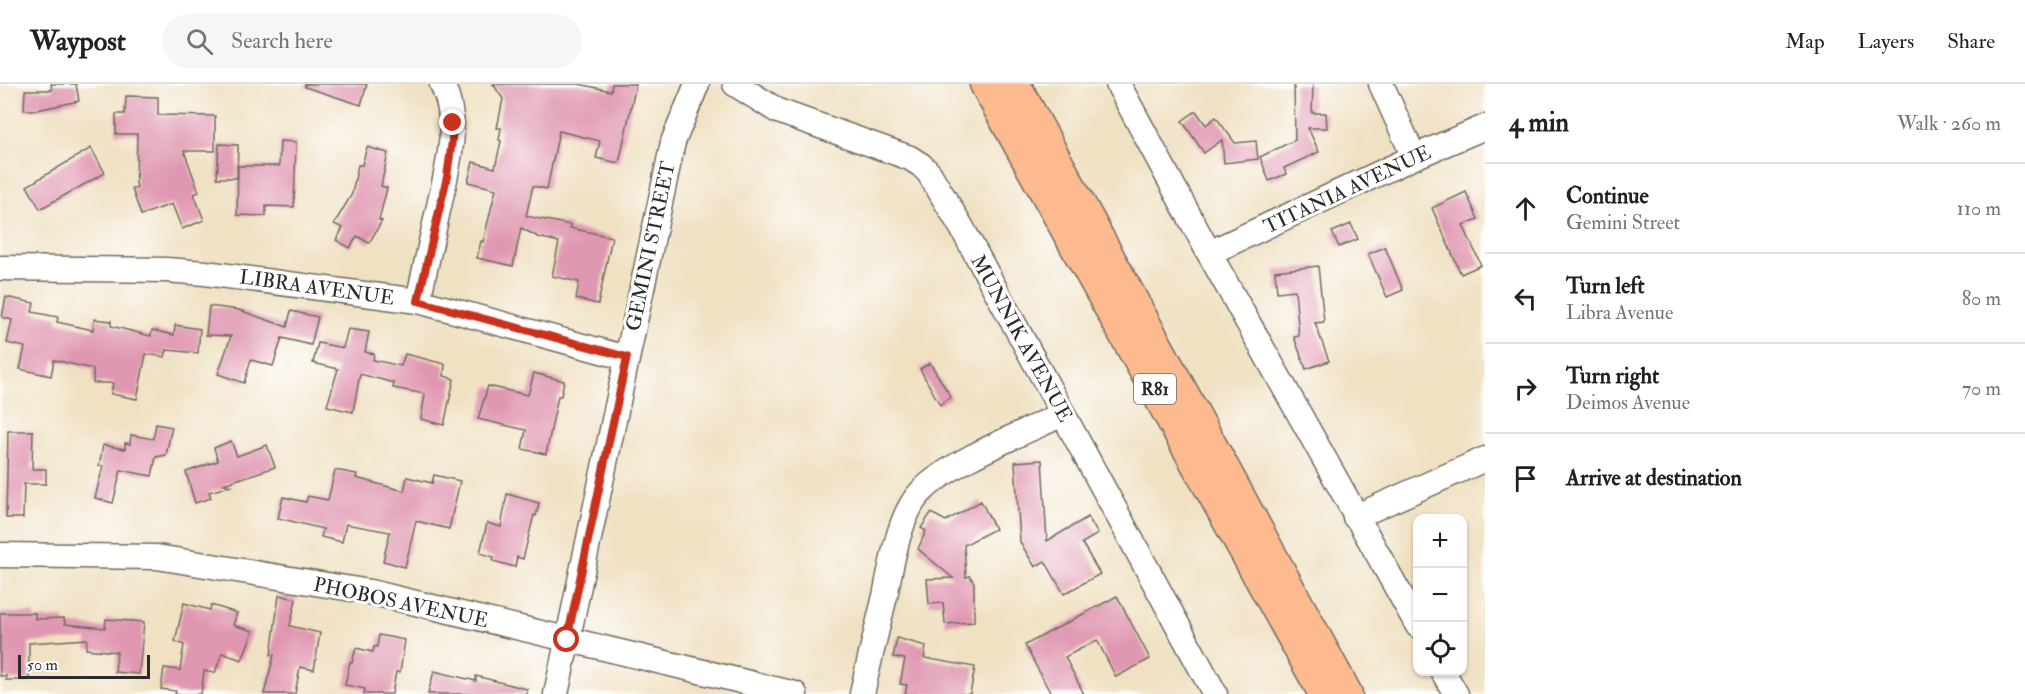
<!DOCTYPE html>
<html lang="en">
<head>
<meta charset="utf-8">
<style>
  :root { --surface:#fff; --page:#f6f6f6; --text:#202124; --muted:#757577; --line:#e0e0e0 }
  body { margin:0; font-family:"IM FELL Double Pica",serif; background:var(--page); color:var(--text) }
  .controls { position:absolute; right:18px; bottom:18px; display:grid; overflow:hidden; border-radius:12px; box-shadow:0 2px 4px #0004 }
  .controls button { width:54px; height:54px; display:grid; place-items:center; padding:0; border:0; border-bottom:2px solid var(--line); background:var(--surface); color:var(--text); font:30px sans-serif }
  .scale { position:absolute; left:18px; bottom:15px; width:132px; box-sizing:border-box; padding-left:6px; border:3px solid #2b2b2b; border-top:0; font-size:16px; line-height:21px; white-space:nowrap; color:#2b2b2b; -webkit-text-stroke:4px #fff; paint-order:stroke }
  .stop { position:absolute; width:18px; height:18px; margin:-14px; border:4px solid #c8321e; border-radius:50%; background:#fff }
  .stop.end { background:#c8321e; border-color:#fff; box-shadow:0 2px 6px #0008 }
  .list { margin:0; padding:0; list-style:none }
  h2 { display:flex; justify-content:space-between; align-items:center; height:78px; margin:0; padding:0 24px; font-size:26px }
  h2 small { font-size:20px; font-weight:400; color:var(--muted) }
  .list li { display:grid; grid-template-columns:39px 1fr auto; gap:18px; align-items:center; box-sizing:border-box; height:90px; padding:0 24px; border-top:2px solid var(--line) }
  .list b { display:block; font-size:22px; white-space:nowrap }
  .list p { margin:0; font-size:20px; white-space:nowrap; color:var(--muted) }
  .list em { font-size:20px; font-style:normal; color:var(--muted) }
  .icon { flex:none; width:33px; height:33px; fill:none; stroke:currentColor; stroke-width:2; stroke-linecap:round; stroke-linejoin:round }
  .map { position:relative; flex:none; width:1485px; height:610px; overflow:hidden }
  header { display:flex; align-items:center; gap:36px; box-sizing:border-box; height:84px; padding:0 30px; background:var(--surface); border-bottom:2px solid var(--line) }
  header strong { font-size:28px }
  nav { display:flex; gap:33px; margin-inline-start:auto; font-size:21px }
  .search { width:420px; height:54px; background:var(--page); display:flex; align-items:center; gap:15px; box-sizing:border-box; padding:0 21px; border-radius:33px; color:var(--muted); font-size:22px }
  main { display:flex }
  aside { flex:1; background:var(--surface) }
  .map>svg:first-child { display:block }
</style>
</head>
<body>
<header>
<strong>Waypost</strong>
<div class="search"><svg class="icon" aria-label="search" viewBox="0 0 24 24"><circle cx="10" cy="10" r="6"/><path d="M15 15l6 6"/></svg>Search here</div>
<nav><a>Map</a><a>Layers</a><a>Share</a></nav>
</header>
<main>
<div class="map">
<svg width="1485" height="610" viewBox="0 0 1485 610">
  <rect width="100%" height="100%" fill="#fff"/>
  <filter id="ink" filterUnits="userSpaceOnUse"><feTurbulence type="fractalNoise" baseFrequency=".0167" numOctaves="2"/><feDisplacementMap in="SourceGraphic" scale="12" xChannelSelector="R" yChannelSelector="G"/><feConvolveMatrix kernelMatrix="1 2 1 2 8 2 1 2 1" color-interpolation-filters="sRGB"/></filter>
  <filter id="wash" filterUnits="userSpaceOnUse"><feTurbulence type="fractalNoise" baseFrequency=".008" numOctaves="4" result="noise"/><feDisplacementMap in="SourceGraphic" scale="24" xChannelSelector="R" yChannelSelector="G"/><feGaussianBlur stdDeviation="1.35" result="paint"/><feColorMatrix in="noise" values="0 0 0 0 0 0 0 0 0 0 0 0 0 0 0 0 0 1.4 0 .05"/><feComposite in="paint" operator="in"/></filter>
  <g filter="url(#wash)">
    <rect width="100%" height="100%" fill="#f0e1c3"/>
    <g id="blocks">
      <g fill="#e097b1">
        <path d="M51,0H76L79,17L37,26H24L25,6H52Z"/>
        <path d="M305,0H367L361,21L305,3Z"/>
        <path d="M493,0H579L611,7L612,0H636L619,79L596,74L600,57L559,47L547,105L533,102L526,132L571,141L570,144L612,153L598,220L576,215L579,198L552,192L559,158L538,153L521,144L513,182L477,174L481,157L483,158L496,105L468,98L473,78L495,84L501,57L499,56L501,44H497L503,15Z"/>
        <path d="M1294,0H1313L1312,29H1326L1327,44H1308L1319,68L1284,84L1286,90L1269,97L1260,73L1295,56Z"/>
        <path d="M126,12L158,13V31L215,32V67H184L199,108L194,110L204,136L182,145L172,120L141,131L132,105L137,103L136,99L137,50H116V30H125Z"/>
        <path d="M1196,27L1206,41L1216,33L1235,59L1256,57L1258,75L1224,79L1222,56L1204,69L1182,37Z"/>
        <path d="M280,57L296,58L294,123L266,122V132L237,131L238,82H279Z"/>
        <path d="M219,60L238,61L237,94H217Z"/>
        <path d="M367,63L388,69L381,102L387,104L379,136L382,137L369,159L357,152L350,164L336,156L343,144L334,140L352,110L358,81H362Z"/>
        <path d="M91,64L105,89L40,125L27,102Z"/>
        <path d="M1466,108L1478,135L1463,141L1481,181L1461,190L1432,124Z"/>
        <path d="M1351,140L1358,155L1339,163L1332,148Z"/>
        <path d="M1385,163L1403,206L1387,213L1368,170Z"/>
        <path d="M1318,182L1324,238L1315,239L1329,277L1306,285L1294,253L1299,252L1295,206L1277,208L1275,187Z"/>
        <path d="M6,213L34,219L32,228L58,233L57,238L93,246L94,235L111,237V242L151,252L152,246L174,251L175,241L200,245L198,269L167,266L165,273L146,270L137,315L111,310L113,299H93V285L54,276L51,292L20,285L25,263L7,259L12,236L2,233Z"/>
        <path d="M209,222L239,226L287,243L291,227L318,233L311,261L282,254L273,282L251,276L244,299L218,290L231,252L206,251Z"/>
        <path d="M348,245L369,248L365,268L374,270L373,276L401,282L405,270L445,280L444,292L454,295L444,341L421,335L425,310L393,304L394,299L360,290L353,328L327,322L338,285L313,279L318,259L343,264Z"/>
        <path d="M930,279L951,313L940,321L920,285Z"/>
        <path d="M534,289L564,297L561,312H558L546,370L522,365L526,346L478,335L488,302L528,311Z"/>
        <path d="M156,340L172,343L166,371L156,373L152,392L121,386L113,419L95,414L103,382H99L103,361L125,365V359L130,360L131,351L153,355Z"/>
        <path d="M8,347H33L32,385H46V400H24L23,434H6Z"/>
        <path d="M231,357L237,372L267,361L275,383L224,400L231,402L209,408L211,414L195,419L186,388L218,377L214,364Z"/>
        <path d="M1042,376L1047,457L1088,433L1098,450L1082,459L1100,490L1064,510L1045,477L1035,483L1020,458L1015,378Z"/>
        <path d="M335,386L357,390L356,394L404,407L407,393L432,399L434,391L460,397L449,445L416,437L405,483L383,477L390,448L346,440L342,458L321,453L323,445L278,434L283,413L306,418L308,412L328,416Z"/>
        <path d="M507,410L539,419L536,432L534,431L523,475L517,473L515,483L493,477L494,473L480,469L487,439L501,443Z"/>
        <path d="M981,417L995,445L964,461L966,493L970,492L974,499V538L945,540L943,519L929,520L927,495L953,494L918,465L926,447L921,444L931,429L946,437Z"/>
        <path d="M279,511L296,515L290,542L320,549L314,586L300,583L295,610H264L274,571H271Z"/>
        <path d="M1117,512L1150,575L1116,593L1097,556L1065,573L1084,610H1051L1025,561Z"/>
        <path d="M184,519L210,526L211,521L237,529L233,541L253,547L242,576L222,569L215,589L204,587L201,610H175L176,607L161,605L164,584L180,586L184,561L175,557Z"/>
        <path d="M0,529H35V535L64,534L65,540L105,544L106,535L144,538L139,590L115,588L117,568L86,565L87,555L29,559V596H6V592H0Z"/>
        <path d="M379,551L405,556L400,588H396L392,610H364L365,605L345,601L350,578L352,579L356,564L373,568L374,563H377Z"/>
        <path d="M897,554L926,562L924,574L975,583L970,610H905L907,601L900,600L905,575L893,573Z"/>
        <path d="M434,587L476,597V592L527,605V610H428Z"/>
      </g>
    </g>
  </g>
  <g filter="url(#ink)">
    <use href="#blocks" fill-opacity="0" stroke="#706b60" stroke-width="1.5"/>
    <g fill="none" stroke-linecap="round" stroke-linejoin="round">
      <defs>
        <g id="minor">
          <path d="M735,0L778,27L910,74L921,81L929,89L962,144L1215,610"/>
          <path d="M1118,0L1209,169L1418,542"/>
          <path d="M1381,0L1414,73"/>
          <path d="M1209,169L1414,73L1485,43"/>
          <path d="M0,184L166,186L205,189L418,217L627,274"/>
          <path d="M418,217C425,185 432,154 439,122C448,80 461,41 442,0"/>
          <path d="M1355,433L1485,375"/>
          <path d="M0,471L157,473L370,508L795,610"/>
          <path d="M1443,588L1456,610"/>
          <path d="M556,610L673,58L697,0"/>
          <path d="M862,610C869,577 877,545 885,512C891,483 899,431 920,409C949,378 1023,349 1063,330"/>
        </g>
        <g id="major">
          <path d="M985,0L1324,610"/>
          <path d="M1015,0L1347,610"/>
        </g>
      </defs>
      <use href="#minor" stroke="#706b60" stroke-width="27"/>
      <use href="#major" stroke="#706b60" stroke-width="33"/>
      <use href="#minor" stroke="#fff" stroke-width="24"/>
      <use href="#major" stroke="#fcba8e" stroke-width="30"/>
    </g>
  </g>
  <g fill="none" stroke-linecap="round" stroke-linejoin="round" filter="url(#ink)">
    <path stroke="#c8321e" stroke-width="8" d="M453,39L452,57L447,93L418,217L627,273L567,556"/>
  </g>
  <g text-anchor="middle" stroke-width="6" stroke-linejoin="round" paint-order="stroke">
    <rect fill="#fff" stroke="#6b6b6b" stroke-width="1.5" x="1134" y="290" width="42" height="30" rx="4.5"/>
    <g font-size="18" font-weight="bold" fill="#2b2b2b">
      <text x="1155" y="311">R81</text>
    </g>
    <g font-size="20" fill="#2b2b2b" stroke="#fff">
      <text transform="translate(1347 105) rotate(-25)" y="7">TITANIA AVENUE</text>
      <text transform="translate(650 162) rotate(-78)" y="7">GEMINI STREET</text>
      <text transform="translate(317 203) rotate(8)" y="7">LIBRA AVENUE</text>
      <text transform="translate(1022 254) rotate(61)" y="7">MUNNIK AVENUE</text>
      <text transform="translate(401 518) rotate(12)" y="7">PHOBOS AVENUE</text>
    </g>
  </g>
</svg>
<div class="controls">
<button>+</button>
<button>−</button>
<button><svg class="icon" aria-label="locate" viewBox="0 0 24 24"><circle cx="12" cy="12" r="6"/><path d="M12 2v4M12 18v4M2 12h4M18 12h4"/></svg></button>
</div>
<div class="scale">50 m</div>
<div class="stop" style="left:567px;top:556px"></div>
<div class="stop end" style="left:453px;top:39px"></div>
</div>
<aside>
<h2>4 min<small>Walk · 260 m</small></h2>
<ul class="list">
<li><svg class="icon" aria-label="ahead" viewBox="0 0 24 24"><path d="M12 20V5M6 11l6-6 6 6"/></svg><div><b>Continue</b><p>Gemini Street</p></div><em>110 m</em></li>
<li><svg class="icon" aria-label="left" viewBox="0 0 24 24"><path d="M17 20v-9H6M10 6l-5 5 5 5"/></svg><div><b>Turn left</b><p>Libra Avenue</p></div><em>80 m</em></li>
<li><svg class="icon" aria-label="right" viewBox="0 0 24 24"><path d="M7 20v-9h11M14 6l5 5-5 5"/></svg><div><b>Turn right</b><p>Deimos Avenue</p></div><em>70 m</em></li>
<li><svg class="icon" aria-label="arrive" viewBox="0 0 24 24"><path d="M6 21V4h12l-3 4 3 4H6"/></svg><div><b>Arrive at destination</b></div></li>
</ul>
</aside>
</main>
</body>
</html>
